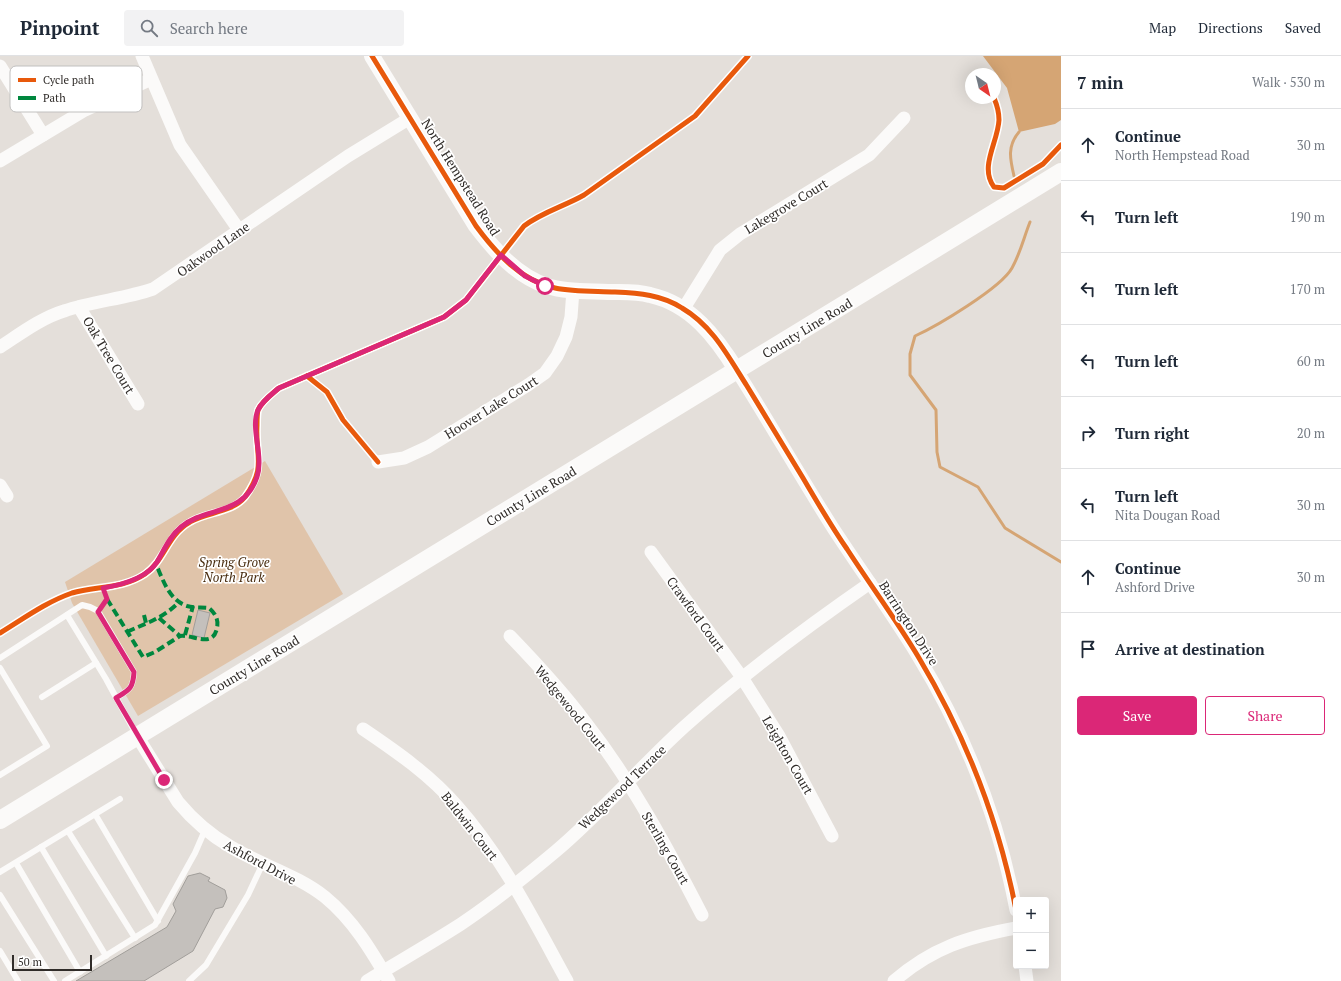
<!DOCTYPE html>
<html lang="en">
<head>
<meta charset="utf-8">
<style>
  :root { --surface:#fff; --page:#f2f2f3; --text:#1f2937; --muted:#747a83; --line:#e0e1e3; --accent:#db2777 }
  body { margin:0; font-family:"PT Serif",serif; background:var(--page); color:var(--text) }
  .controls { position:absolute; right:12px; bottom:12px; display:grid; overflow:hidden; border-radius:4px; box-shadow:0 4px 16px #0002 }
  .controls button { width:36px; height:36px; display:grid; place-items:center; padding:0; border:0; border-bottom:1px solid var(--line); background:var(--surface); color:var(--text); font:20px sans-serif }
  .compass { position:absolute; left:965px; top:12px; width:36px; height:36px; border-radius:50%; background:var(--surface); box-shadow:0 4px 16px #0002; rotate:145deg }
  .scale { position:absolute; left:12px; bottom:10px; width:80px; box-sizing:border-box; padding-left:4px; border:2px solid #302c29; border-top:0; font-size:11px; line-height:14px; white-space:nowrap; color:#302c29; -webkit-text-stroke:3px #fff; paint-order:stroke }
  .stop { position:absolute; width:12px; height:12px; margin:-9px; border:3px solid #db2777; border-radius:50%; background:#fff }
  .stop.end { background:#db2777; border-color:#fff; box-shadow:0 1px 4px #0008 }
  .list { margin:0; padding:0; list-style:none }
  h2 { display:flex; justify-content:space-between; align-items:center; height:52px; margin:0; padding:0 16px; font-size:17px }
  h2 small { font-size:13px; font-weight:400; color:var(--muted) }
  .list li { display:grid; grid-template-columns:26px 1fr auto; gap:12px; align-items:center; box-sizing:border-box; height:72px; padding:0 16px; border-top:1px solid var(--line) }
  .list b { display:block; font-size:15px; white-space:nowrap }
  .list p { margin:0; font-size:13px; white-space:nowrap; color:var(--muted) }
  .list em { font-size:13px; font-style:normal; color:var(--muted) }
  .actions { display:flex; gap:8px; padding:12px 16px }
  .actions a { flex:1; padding:9px 0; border:1px solid var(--accent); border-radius:4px; text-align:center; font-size:14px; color:var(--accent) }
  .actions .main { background:var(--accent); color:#fff }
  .icon { flex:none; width:22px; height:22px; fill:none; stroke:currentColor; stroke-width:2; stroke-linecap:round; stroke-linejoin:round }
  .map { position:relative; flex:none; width:1061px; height:925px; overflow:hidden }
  header { display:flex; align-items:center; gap:24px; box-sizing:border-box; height:56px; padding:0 20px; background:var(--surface); border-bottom:1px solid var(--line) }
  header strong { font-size:19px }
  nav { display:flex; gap:22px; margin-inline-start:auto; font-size:14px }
  .search { width:280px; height:36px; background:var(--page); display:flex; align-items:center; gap:10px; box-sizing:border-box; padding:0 14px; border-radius:4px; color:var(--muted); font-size:15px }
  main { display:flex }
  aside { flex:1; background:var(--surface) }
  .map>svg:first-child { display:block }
</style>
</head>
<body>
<header>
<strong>Pinpoint</strong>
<div class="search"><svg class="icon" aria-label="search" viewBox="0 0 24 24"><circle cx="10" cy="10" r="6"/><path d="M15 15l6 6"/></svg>Search here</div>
<nav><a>Map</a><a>Directions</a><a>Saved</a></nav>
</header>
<main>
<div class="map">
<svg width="1061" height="925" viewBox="0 0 1061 925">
  <rect width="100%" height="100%" fill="#e4dfda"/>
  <path fill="#e0c4aa" d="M265,405L343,538L138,660L72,547L65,526Z"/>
  <path fill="#d5a574" d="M983,0H1061V64L1055,68L1019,76L1007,32Z"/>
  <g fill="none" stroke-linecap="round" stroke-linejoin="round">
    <g stroke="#d5a574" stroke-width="3">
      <path d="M1014,120C1010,103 1007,90 1019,76"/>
      <path d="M1030,166C1024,181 1020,198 1012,212C1001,232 937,270 915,280L910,298V319L936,354L937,396L940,411L978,431L1005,472L1061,506"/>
    </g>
  </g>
  <g fill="#c4c0bc" stroke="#a19e9a">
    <path d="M198,554L210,557L204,582L192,579Z"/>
    <path d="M200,817L210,822L208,825L225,834L227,842L223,851L215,853L193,895L144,925H76L167,871L176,855L173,848L188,820Z"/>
  </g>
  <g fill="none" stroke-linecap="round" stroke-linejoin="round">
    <g stroke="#fbfaf9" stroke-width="6">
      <path d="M67,559L106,623L136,678"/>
      <path d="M0,602L82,549L90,551L98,555L134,616C133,633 129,634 116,642"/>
      <path d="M0,612L47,690L0,719"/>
      <path d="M42,641L96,607"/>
      <path d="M95,758L158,865"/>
      <path d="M68,775L135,882"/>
      <path d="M41,791L106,900"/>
      <path d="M16,807L80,916"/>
      <path d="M0,816L120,743"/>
      <path d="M0,839L54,925"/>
      <path d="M0,895L18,925"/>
      <path d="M65,925L155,869L195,797L205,774"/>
      <path d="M189,925L206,909L248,839L263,807"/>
    </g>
    <g stroke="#fbfaf9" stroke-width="13">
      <path d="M142,0L180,89L239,174"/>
      <path d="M0,10L43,79"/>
      <path d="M0,105L85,54L151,23"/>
      <path d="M79,251L138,348"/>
      <path d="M684,252L720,194L740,178L869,99L904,62"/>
      <path d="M0,291C20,278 41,262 64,255C93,245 124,243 153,233L348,100L410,62"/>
      <path d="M737,315C770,367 800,420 833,472C861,515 891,556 918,600C965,677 999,765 1016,854"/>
      <path d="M378,406L404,402L428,391L528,329L545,317L557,300L566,281L571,261L573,234"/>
      <path d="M0,429L7,440"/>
      <path d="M651,496L741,620L779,680L832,780"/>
      <path d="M510,580C537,608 563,636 586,667C632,726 668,793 702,859"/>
      <path d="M363,673C397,696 430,719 457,750C503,802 534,865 567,925"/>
      <path d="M137,680L178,746C193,764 210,779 231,791C261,809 297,819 325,841C353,864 371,894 389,925"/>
      <path d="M1025,910L1027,925"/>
      <path d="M367,925C398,906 430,888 461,868C494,846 525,821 556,795C601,757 640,711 684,671C743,618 805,572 870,527"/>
      <path d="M894,925C932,892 967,881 1016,872"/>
    </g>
    <path stroke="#fbfaf9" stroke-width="16" d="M372,0L476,170C495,195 517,220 547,230C566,236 588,235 608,236C622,236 637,235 650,239C691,248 716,281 737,315"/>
    <path stroke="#fbfaf9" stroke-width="18" d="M0,764L1061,116"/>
    <g stroke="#00873e" stroke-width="4" stroke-dasharray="8 4" stroke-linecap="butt">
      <path d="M107,543L143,601L155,596L180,580C192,578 213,593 217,572C219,564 215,557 209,552C202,551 194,552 187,550C169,544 163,524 156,508"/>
      <path d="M144,559L146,567"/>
      <path d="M159,562L180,580"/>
      <path d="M127,576C148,566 162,563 179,546"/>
      <path d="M185,579L193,550"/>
    </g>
    <defs>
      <g id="cycleway">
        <path d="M372,0L476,170C496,197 521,225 555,232C574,236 596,235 615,236C639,237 662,239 682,252C713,270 729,302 747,330C766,361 784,391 803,422C817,446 831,470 847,493C871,530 897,565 919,602C965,679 999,766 1016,854"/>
        <path d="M994,42C997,49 999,56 999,64C998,86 979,111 994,131L1004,132L1043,108L1061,89"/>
        <path d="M307,320L327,336L343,364L378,406"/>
        <path d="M0,577C23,563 46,546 72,537C96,530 123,533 145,518C165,504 167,479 190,466C206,456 232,457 245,441C267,410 255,401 257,369C257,364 257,358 258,354C262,345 272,338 279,332L444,261L466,244L524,170C542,156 565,150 584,139L695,60L748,0"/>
      </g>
    </defs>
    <use href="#cycleway" stroke="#fff" stroke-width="8"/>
    <use href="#cycleway" stroke="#e8590c" stroke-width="5"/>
  </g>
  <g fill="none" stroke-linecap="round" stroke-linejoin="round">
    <path stroke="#db2777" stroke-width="5" d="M164,724L116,642C129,634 133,633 134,616L98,556L107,543L103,532C121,529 146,523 157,506C164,494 170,480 181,471C206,450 243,461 257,421C264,400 250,372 258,354C262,345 272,338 279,332L444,261L466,244L501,199L525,220L545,230"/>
  </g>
  <g text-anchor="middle" stroke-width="3.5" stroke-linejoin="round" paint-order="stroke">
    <g font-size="13" fill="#302c29" stroke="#fff">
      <text transform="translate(461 121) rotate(58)" y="5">North Hempstead Road</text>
      <text transform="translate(786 150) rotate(-31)" y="5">Lakegrove Court</text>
      <text transform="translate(213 193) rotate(-35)" y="5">Oakwood Lane</text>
      <text transform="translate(807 272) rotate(-31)" y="5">County Line Road</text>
      <text transform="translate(109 299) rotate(59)" y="5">Oak Tree Court</text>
      <text transform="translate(491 351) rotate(-32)" y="5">Hoover Lake Court</text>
      <text transform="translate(531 440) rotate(-31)" y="5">County Line Road</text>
      <text transform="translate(696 558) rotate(54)" y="5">Crawford Court</text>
      <text transform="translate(909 567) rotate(57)" y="5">Barrington Drive</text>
      <text transform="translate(254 609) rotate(-31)" y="5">County Line Road</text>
      <text transform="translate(571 652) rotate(51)" y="5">Wedgewood Court</text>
      <text transform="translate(788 699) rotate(60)" y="5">Leighton Court</text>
      <text transform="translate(622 731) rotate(-44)" y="5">Wedgewood Terrace</text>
      <text transform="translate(470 770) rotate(52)" y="5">Baldwin Court</text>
      <text transform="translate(666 792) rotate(60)" y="5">Sterling Court</text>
      <text transform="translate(260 806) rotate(28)" y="5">Ashford Drive</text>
    </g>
    <g font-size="13" font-style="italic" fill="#472b0e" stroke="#fff">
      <text x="234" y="511">Spring Grove<tspan x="234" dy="15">North Park</tspan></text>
    </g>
  </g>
  <rect x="10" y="10" width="132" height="46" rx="6" fill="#fff" stroke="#c1c0bf" stroke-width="1"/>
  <rect x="18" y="22" width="18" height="4" fill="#e8590c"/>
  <rect x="18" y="40" width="18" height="4" fill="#00873e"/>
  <g font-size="11" fill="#302c29">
    <text x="43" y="28">Cycle path</text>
    <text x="43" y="46">Path</text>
  </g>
</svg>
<div class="controls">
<button>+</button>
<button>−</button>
</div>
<svg class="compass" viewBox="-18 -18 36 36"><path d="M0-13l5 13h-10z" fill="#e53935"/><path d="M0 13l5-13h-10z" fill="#747a83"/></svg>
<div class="scale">50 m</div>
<div class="stop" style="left:545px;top:230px"></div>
<div class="stop end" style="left:164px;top:724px"></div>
</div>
<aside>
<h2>7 min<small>Walk · 530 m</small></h2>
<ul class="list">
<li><svg class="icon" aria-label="ahead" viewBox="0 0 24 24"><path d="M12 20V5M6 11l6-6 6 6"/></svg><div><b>Continue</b><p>North Hempstead Road</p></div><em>30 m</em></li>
<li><svg class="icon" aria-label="left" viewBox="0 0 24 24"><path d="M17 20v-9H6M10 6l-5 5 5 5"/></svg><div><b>Turn left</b></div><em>190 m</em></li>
<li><svg class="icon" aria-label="left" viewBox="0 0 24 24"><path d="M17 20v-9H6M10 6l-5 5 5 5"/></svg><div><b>Turn left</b></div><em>170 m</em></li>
<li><svg class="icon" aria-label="left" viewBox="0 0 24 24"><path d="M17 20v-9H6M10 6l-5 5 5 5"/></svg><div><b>Turn left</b></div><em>60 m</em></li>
<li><svg class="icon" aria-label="right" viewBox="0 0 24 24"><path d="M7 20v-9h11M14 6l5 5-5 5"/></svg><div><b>Turn right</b></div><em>20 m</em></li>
<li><svg class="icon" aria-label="left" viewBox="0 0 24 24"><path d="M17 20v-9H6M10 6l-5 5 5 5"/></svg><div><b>Turn left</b><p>Nita Dougan Road</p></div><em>30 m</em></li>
<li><svg class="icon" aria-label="ahead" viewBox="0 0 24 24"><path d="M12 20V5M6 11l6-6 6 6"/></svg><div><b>Continue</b><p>Ashford Drive</p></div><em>30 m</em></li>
<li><svg class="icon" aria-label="arrive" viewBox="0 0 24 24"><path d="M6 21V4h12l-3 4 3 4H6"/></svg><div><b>Arrive at destination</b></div></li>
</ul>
<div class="actions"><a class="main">Save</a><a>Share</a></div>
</aside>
</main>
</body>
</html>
